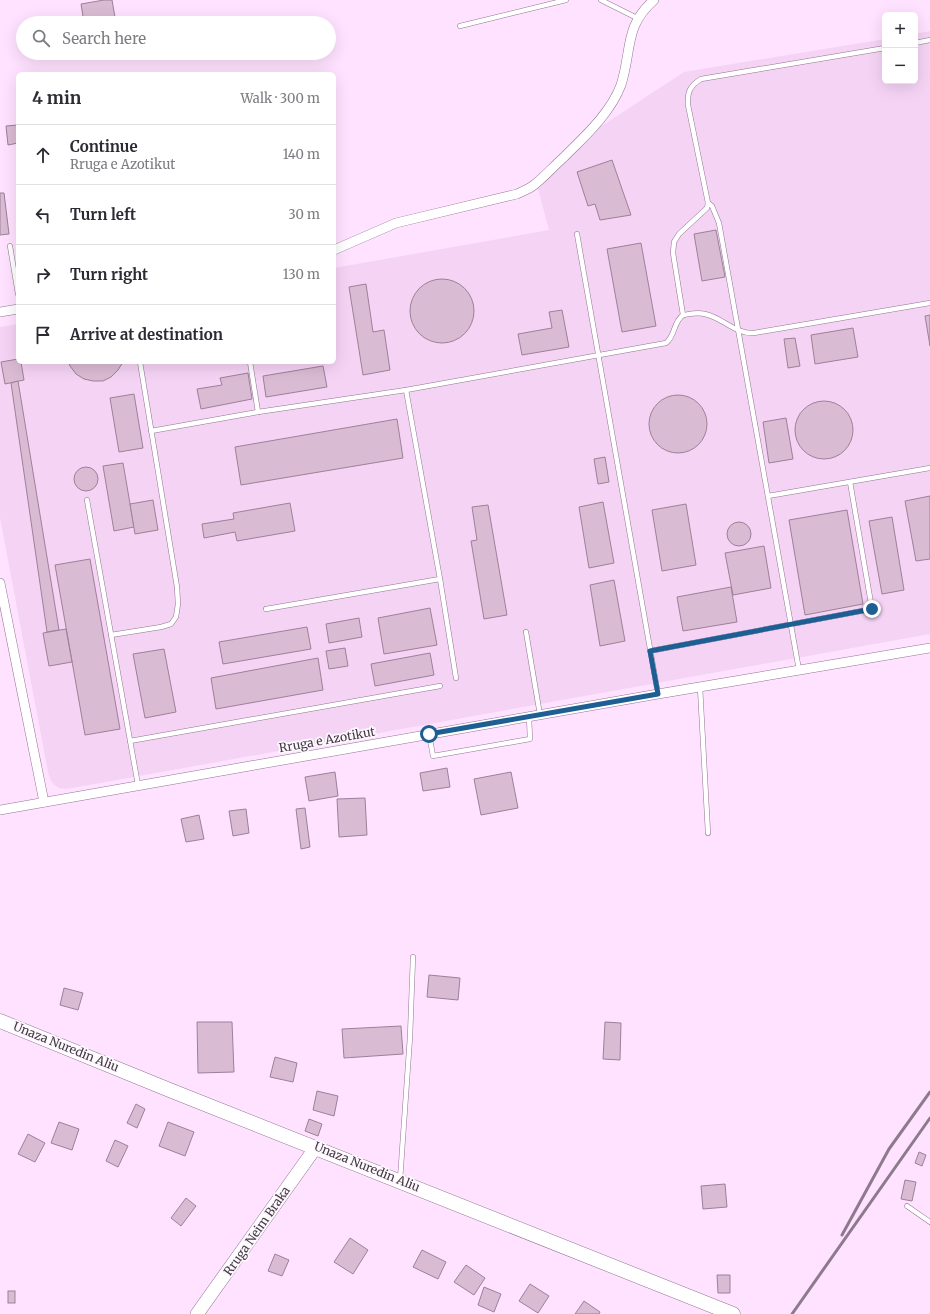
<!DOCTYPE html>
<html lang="en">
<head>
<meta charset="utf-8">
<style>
  :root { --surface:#fff; --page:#f2f2f3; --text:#2b2b33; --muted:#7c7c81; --line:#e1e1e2 }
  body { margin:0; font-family:Merriweather,serif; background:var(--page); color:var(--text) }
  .controls { position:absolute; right:12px; top:12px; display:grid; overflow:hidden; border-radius:6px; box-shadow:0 4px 16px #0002 }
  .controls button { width:36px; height:36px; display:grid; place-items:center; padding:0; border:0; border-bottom:1px solid var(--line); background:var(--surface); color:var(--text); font:20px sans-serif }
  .stop { position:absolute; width:12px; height:12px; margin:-9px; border:3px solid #1d5e93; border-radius:50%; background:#fff }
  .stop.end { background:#1d5e93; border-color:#fff; box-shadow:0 1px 4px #0008 }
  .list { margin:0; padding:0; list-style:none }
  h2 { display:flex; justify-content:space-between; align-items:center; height:52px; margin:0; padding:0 16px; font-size:17px }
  h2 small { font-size:13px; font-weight:400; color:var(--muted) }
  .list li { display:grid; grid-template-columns:26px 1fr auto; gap:12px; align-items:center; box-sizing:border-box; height:60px; padding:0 16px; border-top:1px solid var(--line) }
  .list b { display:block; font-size:15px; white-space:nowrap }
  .list p { margin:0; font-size:13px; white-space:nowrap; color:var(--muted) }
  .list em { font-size:13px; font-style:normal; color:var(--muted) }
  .icon { flex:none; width:22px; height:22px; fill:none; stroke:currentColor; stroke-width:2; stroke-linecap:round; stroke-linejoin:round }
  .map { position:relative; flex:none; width:930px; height:1314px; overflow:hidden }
  .search { position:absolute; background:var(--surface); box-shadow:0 4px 16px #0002; left:16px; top:16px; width:320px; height:44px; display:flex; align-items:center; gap:10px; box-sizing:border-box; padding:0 14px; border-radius:22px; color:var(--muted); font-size:15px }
  .panel { position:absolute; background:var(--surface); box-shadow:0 4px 16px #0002; left:16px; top:72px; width:320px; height:292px; border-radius:6px }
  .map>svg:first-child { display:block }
</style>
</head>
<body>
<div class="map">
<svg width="930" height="1314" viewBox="0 0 930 1314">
  <rect width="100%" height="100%" fill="#ffe2ff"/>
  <path fill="#f5d3f5" d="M930,31V634L67,789L59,788L54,785L50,779L48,772L0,518V327L18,324V362H334V268L549,230L538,189L600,127L684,72L885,39V81H915V34Z"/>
  <g fill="#dabbd4" stroke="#9d8098">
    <path d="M104,0H112L116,23H84L81,4Z"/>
    <path d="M18,125V143L8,145L6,126Z"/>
    <path d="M612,160L631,215L600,220L595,204L588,206L577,172Z"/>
    <path d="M0,193H4L9,234L0,235Z"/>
    <path d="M716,230L725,277L702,281L694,234Z"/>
    <path d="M641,243L656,326L622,332L607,249Z"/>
    <circle cx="442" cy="311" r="32"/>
    <path d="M366,284L373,332L384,330L390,370L363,375L349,287Z"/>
    <path d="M562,310L569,347L522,355L518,334L552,328L549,312Z"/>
    <path d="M930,315V346L925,316Z"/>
    <path d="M853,328L858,357L815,364L811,335Z"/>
    <path d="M795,338L800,366L788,368L784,339Z"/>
    <path d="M18,359V362H21L24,380L5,384L1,362Z"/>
    <path d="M69,362H123L118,370L111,377L103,381H93L84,379L76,374L70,366Z"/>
    <path d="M323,366L327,387L266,397L263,376Z"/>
    <path d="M248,373L252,399L201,409L197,389L222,385L220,378Z"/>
    <path d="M18,381L59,630L47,632L11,383Z"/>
    <path d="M134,394L143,448L119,452L110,398Z"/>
    <circle cx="678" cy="424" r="29"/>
    <circle cx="824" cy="430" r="29"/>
    <path d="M786,418L793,459L769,463L763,422Z"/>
    <path d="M397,419L403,458L241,485L235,447Z"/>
    <path d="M605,457L609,482L598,484L594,459Z"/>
    <path d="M123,463L134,527L114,531L103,466Z"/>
    <circle cx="86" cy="479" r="12"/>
    <path d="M930,496V559L916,561L905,501Z"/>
    <path d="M153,500L158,530L135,534L130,504Z"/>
    <path d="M603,502L614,563L589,568L579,507Z"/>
    <path d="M290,503L295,531L237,541L235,532L204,538L202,524L234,519L233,513Z"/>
    <path d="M686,504L696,565L662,571L652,510Z"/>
    <path d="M488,505L507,615L484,619L471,541L477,540L472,507Z"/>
    <path d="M847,510L863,604L805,615L789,520Z"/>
    <path d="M892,517L904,590L882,594L869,521Z"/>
    <circle cx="739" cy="534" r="12"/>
    <path d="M764,546L771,588L733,595L725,553Z"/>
    <path d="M90,559L120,729L85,735L55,565Z"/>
    <path d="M614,580L625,641L600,646L590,585Z"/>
    <path d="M731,587L737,622L683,631L677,597Z"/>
    <path d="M430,608L437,645L384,654L378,618Z"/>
    <path d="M359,618L362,637L329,643L326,624Z"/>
    <path d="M307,627L311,649L223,664L219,642Z"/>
    <path d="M66,629L72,662L49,666L43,633Z"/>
    <path d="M345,648L348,666L329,669L326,651Z"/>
    <path d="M164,649L176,712L145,718L133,654Z"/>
    <path d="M430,653L434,675L375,686L371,664Z"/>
    <path d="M318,658L323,690L216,709L211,678Z"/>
    <path d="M447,768L450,787L423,791L420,773Z"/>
    <path d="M335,772L338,796L309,801L305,777Z"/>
    <path d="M511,772L518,808L481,815L474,779Z"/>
    <path d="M365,798L367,835L339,837L337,799Z"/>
    <path d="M305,808L310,847L301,849L296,809Z"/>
    <path d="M246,809L249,833L233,836L229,811Z"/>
    <path d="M199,815L204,839L186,842L181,819Z"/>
    <path d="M429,975L460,978L458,1000L427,997Z"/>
    <path d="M64,988L83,993L78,1010L60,1005Z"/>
    <path d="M197,1022H232L234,1072L198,1073Z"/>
    <path d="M605,1022L621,1023L620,1060L603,1059Z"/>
    <path d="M401,1026L403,1054L344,1058L342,1029Z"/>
    <path d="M275,1057L297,1063L293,1082L270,1077Z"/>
    <path d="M317,1091L338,1096L334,1116L313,1110Z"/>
    <path d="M136,1104L145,1109L137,1128L127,1123Z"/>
    <path d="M309,1119L322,1124L318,1136L305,1131Z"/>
    <path d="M59,1122L79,1129L72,1150L51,1143Z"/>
    <path d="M168,1122L194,1132L185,1156L159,1146Z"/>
    <path d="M28,1134L45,1143L35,1162L18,1154Z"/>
    <path d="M115,1140L128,1146L118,1167L106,1161Z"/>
    <path d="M919,1152L926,1155L922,1166L915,1163Z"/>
    <path d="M905,1180L916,1182L912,1201L901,1199Z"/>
    <path d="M725,1184L727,1207L703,1209L701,1186Z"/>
    <path d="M186,1198L196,1206L181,1226L171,1218Z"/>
    <path d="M350,1238L368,1250L353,1274L334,1262Z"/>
    <path d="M422,1250L446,1262L438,1279L413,1267Z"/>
    <path d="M275,1254L289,1260L282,1276L268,1271Z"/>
    <path d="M466,1265L485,1278L474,1295L454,1282Z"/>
    <path d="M717,1275H730V1293H718Z"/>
    <path d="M530,1284L549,1296L538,1313L519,1301Z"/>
    <path d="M484,1287L501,1294L494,1312L478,1305Z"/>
    <rect x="8" y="1291" width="7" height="12"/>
    <path d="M584,1301L600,1312L599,1314H575Z"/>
  </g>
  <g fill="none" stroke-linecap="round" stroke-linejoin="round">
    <defs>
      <g id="lane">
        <path d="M601,0L637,18"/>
        <path d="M460,26L566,0"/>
        <path d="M915,43L930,40"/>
        <path d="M708,203L712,206L719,223L799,670"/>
        <path d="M577,234L658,694"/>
        <path d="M10,246L18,294"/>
        <path d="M683,315C690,314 697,312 705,314C723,318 735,334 754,333L930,303"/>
        <path d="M250,362L258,412"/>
        <path d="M406,390L440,579L456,678"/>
        <path d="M151,431L258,412L406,390L666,343C676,335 672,324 683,315L673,253L674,242L679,234L707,208L708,203L688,105C687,92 690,86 701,79L885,48"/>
        <path d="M768,496L930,468"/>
        <path d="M87,500L138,785"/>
        <path d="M266,609L440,579"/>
        <path d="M526,632L540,715"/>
        <path d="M111,635L161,627L171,624L176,617L178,604L177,587L140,362"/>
        <path d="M650,651L872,609L850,482"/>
        <path d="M700,687L708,833"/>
        <path d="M429,734L433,756L530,739L529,717"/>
        <path d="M130,741L440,686"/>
        <path d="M400,1180L410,1037L413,957"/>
        <path d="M907,1206L930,1222"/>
      </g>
      <g id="street">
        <path d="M334,250L396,223L517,194C523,191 529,189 534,185C544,177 553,167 563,158C584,137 610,114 621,85C632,51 624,26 654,0"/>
        <path d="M0,312L18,309"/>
        <path d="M0,583L44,802"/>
        <path d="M0,810L658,694L930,648"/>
      </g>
      <path id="secondary" d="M197,1314L316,1147"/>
      <path id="primary" d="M0,1021L172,1091L733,1314"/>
    </defs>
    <use href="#lane" stroke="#907690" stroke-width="5.5"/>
    <use href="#street" stroke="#907690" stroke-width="10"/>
    <use href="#secondary" stroke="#907690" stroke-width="14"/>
    <use href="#primary" stroke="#907690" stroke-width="15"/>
    <use href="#lane" stroke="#fff" stroke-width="4.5"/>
    <use href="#street" stroke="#fff" stroke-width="9"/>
    <use href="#secondary" stroke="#fff" stroke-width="13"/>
    <use href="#primary" stroke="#fff" stroke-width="14"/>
    <g stroke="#8d7b8d" stroke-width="3">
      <path d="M842,1235L889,1149L930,1092"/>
      <path d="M792,1314L930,1118"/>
    </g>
  </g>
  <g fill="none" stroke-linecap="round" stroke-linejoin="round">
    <path stroke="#1d5e93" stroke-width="5" d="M429,734L658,694L650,651L872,609"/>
  </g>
  <g text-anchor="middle" stroke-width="3.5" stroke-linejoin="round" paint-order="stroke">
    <g font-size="12" fill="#433843" stroke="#fdf8fd">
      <text transform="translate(327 740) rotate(-10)" y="4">Rruga e Azotikut</text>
      <text transform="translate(66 1047) rotate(22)" y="4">Unaza Nuredin Aliu</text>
      <text transform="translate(367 1167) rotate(22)" y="4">Unaza Nuredin Aliu</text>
      <text transform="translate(257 1231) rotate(-55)" y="4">Rruga Neim Braka</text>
    </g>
  </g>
</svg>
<div class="controls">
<button>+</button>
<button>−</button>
</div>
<div class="stop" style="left:429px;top:734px"></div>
<div class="stop end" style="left:872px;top:609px"></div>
<div class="search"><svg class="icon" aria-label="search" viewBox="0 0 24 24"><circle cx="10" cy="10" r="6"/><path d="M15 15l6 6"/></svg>Search here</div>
<section class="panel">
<h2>4 min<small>Walk · 300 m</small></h2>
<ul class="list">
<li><svg class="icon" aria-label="ahead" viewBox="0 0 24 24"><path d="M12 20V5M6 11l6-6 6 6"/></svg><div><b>Continue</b><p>Rruga e Azotikut</p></div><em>140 m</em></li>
<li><svg class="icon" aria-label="left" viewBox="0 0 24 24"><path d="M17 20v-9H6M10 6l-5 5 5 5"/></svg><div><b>Turn left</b></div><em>30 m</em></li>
<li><svg class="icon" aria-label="right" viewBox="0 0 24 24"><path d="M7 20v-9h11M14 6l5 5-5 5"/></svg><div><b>Turn right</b></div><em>130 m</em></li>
<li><svg class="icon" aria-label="arrive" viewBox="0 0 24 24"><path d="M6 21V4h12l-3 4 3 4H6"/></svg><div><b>Arrive at destination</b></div></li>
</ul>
</section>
</div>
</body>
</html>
